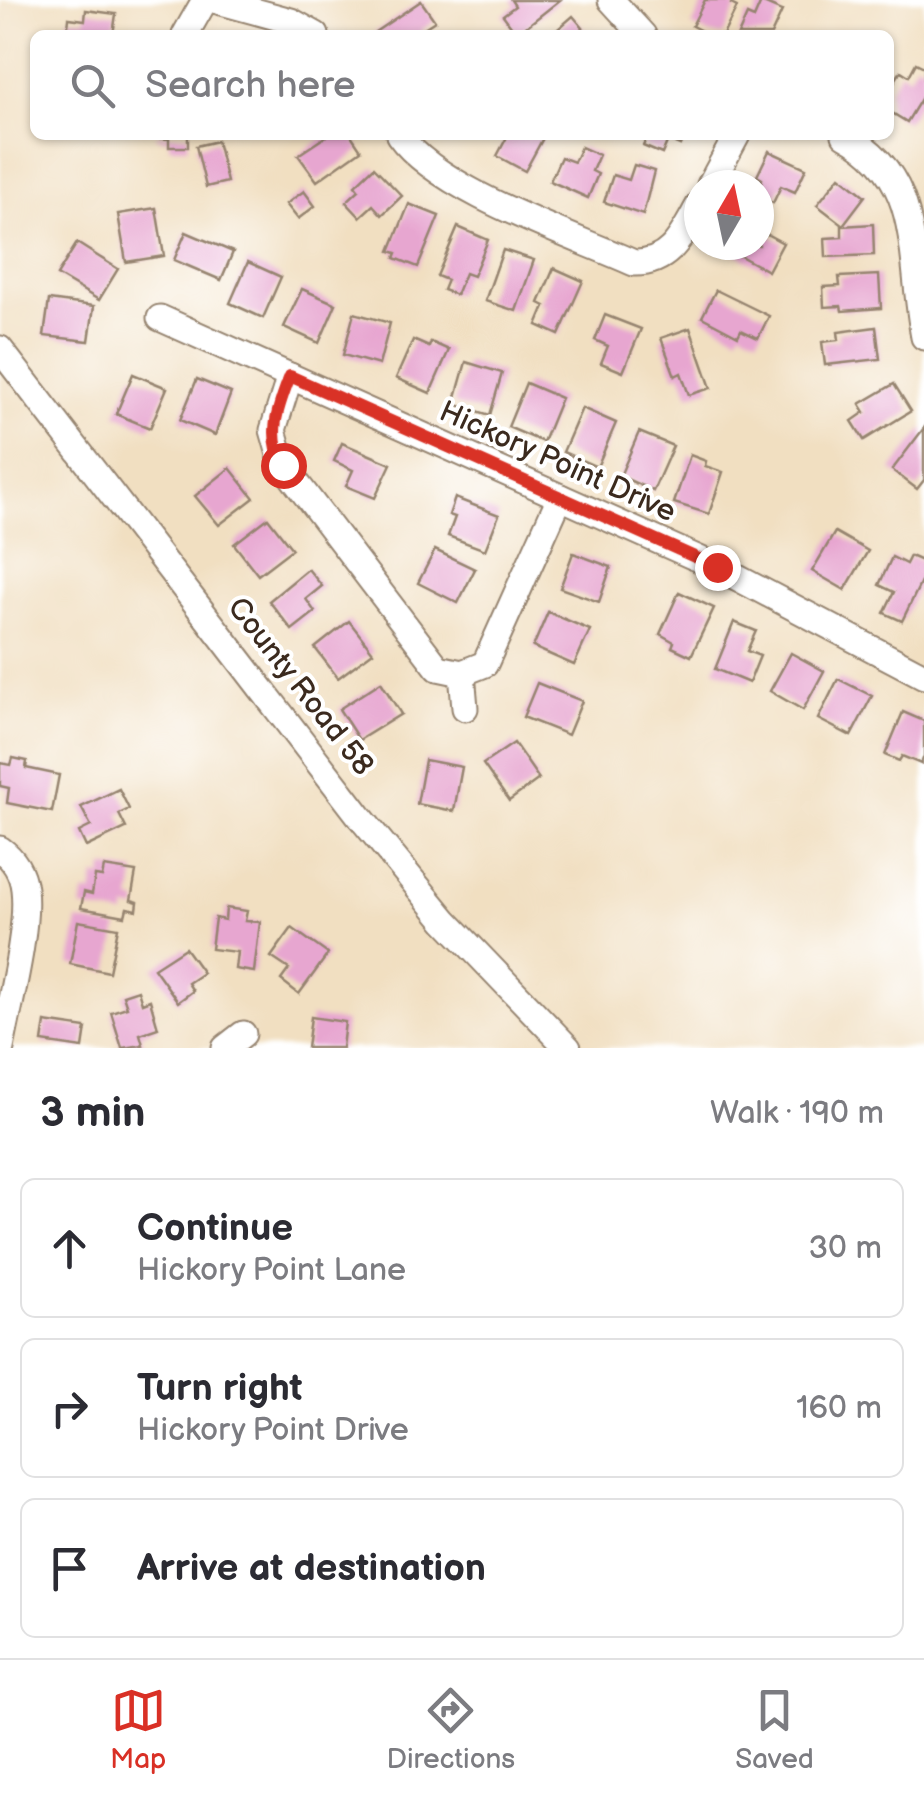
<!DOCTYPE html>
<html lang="en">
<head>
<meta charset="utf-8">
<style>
  :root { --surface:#fff; --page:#f7f7f7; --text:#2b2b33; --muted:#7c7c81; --line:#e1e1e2; --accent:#d93025 }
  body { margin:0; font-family:"Balsamiq Sans",sans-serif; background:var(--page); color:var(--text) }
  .compass { position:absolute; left:684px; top:170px; width:90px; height:90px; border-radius:50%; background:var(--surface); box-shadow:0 2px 8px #0004; rotate:9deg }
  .stop { position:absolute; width:30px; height:30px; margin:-22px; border:8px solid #d93025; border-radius:50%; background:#fff }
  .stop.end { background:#d93025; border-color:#fff; box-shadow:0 2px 10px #0008 }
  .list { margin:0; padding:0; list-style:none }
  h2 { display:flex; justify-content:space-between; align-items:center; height:130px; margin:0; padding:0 40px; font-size:42px }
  h2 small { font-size:32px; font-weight:400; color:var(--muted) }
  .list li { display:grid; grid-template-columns:65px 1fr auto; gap:30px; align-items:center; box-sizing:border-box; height:140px; margin:0 20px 20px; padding:0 20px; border:2px solid var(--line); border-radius:15px }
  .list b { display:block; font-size:38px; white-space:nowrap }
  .list p { margin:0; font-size:32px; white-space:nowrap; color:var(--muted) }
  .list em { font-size:32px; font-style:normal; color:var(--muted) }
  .icon { flex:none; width:55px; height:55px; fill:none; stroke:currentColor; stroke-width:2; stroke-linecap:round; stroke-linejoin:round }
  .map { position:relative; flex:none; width:924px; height:1048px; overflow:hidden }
  .search { position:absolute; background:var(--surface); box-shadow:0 2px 8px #0004; left:30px; right:30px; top:30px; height:110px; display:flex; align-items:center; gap:25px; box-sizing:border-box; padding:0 35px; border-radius:15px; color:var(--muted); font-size:38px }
  .sheet { height:610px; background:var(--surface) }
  nav { display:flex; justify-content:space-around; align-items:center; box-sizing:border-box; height:140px; border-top:2px solid var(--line); background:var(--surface); font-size:28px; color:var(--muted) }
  nav a { display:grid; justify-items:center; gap:5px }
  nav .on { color:var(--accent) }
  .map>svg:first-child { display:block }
</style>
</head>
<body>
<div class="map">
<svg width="924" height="1048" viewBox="0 0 924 1048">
  <rect width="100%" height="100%" fill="#fff"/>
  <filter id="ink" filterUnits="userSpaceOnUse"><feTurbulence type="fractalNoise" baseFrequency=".01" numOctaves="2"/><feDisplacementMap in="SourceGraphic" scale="20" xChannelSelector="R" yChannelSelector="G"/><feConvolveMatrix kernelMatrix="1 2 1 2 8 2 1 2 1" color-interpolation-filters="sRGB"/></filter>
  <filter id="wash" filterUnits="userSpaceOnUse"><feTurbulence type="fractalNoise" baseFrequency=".0048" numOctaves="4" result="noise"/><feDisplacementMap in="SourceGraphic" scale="40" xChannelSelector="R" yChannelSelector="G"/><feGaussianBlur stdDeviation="2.25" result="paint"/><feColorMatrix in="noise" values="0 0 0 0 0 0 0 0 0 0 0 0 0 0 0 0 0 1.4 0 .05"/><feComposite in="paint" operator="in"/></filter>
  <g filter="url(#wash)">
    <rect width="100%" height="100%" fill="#f1dfc1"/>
    <g id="blocks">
      <g fill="#e7a6d0">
        <path d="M511,0H560L517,34L503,15L515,6Z"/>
        <path d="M705,0H733L731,4L737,7L723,35H710L692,26Z"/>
        <path d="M421,1L435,21L421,30L424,35H376L375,32Z"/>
        <path d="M761,2L782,11L771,35H738L747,15L754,18Z"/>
        <path d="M86,10L116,14L113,35H67L69,18L85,20Z"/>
        <path d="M573,16L589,35H551Z"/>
        <path d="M916,63L924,67V94L907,122L889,111V90L901,71L909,76Z"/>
        <path d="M157,135H188V147H169V139L157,138Z"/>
        <path d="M328,135H351L361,150L317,181L298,155Z"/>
        <path d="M508,135L543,138L525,171L497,156Z"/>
        <path d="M648,135H684L680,145L668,140L662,154L643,146Z"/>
        <path d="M217,141L227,182L206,187L196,146Z"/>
        <path d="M581,147L599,155L592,171L598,174L588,198L550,181L561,157L574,162Z"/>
        <path d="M769,151L806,168L795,192L781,186L773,203L759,196L762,179L757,176Z"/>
        <path d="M634,165L654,171L643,215L604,202L613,175L629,180Z"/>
        <path d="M374,167L402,196L382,215L373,205L360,217L346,202L359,190L355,185Z"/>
        <path d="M840,176L865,196L843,225L817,205Z"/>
        <path d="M304,191L315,206L298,219L286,204Z"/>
        <path d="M409,204L439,216L418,267L395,258L397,253L390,251Z"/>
        <path d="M156,208L164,256L126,262L118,214Z"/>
        <path d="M873,224L874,255L826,257L825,238L842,237V226Z"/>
        <path d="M458,227L488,240L473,276L465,273L456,295L443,290L447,280L437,276Z"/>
        <path d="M759,230L783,243L768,271L720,245H759Z"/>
        <path d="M186,232L233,252L221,280L174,260Z"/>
        <path d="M77,243L118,269L99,300L57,275Z"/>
        <path d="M503,250L534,260L516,311L485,301Z"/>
        <path d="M248,262L281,277L263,318L230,303Z"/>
        <path d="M554,268L583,281L559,335L537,325L545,306L539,303Z"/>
        <path d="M879,275L881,308L842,311L841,306L824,307L823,287L840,286L839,277Z"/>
        <path d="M302,289L336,304L319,343L284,327Z"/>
        <path d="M716,290L769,316L758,338L741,330L738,336L702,317Z"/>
        <path d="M49,300L94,306L89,341L44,336Z"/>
        <path d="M354,313L390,323L379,365L343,355Z"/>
        <path d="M605,315L641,329L623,372L601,363L608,346L595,340Z"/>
        <path d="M876,327L880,359L825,365L822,342L839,340L838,332Z"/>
        <path d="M690,328L711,388L689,395L681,373L675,376L661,338Z"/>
        <path d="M413,340L429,347L431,342L449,350L430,393L396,378Z"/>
        <path d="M466,362L502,373L490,415L454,404Z"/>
        <path d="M133,374L167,388L150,428L116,414Z"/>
        <path d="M197,379L231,393L215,435L180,420Z"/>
        <path d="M526,383L561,398L543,442L508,427Z"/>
        <path d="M894,384L911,411L864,440L852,421L865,412L860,404Z"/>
        <path d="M582,408L616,423L597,467L563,452Z"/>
        <path d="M924,428V480L917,489L892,470Z"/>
        <path d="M639,432L673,446L653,491L620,476Z"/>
        <path d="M342,443L391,464L375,498L346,486L353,470L334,461Z"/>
        <path d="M690,455L706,461L705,466L723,472L709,514L674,503Z"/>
        <path d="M230,468L254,498L219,525L195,496Z"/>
        <path d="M455,498L499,515L485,550L448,536L455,517L449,515Z"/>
        <path d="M268,518L292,549L258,575L234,544Z"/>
        <path d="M835,532L868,551L845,590L812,571Z"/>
        <path d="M435,550L475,569L458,603L418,583Z"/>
        <path d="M573,553L611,567L599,602L560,588Z"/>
        <path d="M910,556L924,562V576L902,621L884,613L894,592L879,585L892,557L906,564Z"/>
        <path d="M308,569L322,586L306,599L315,612L292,630L269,601Z"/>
        <path d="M679,592L714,608L691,656L672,647L674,642L660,634Z"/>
        <path d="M548,612L590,630L574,665L533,647Z"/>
        <path d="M349,621L373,652L338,678L315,648Z"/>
        <path d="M734,622L756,631L747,651L760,656L749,683L715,669Z"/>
        <path d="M791,653L824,671L803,710L770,691Z"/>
        <path d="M838,679L872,696L851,736L818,719Z"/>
        <path d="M381,682L401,714L359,740L339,709Z"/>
        <path d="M537,683L582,701L568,735L523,717Z"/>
        <path d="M903,712L924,721V756L921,764L902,756L899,761L885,755Z"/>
        <path d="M514,743L539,779L509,801L483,764Z"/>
        <path d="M13,758L27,761L26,768L59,775L52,812L7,803L9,788L0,786V763L11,765Z"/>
        <path d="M425,760L462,767L454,811L417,804Z"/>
        <path d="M119,789L129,809L119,814L126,828L86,847L79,832L91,826L81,807Z"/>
        <path d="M104,867L136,872L131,900L138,902L137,910L127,908L125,916L81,908L84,892L92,894L95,876L102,877Z"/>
        <path d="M226,908L247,911L245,921L260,922L254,972L235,969L237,952L211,949L215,918L225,920Z"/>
        <path d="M78,921L118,928L109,972L70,964Z"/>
        <path d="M292,928L328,954L299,994L281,980L289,969L271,957Z"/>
        <path d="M185,948L203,973L188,983L193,991L178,1002L154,968Z"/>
        <path d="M138,990L142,1003L150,1000L158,1028L140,1034L143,1045L122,1048L111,1012L127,1007L123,995Z"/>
        <path d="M311,1017L345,1022L342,1048H307Z"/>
        <path d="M45,1022L86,1028L83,1048L42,1042Z"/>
      </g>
    </g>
  </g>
  <g filter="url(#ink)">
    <use href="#blocks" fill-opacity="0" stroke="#968470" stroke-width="2.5"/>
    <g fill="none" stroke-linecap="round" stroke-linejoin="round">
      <defs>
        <g id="minor">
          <path d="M214,0L291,21L316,35"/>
          <path d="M611,0L643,35"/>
          <path d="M185,35L205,0"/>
          <path d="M399,135C439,191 569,234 634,263C671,264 683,233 699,205"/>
          <path d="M845,135C924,178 908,252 924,337"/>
          <path d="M710,185L737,135"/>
          <path d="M160,318L717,567L924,676"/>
          <path d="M0,349L361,818L445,920L568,1048"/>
          <path d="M290,376L273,430L283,465L438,668L462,673L485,664L560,497"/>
          <path d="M462,673L465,708"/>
          <path d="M0,849C14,859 22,872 24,889C29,929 9,1005 1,1048"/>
          <path d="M225,1048L243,1034"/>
        </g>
      </defs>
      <use href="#minor" stroke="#968470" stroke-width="29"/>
      <use href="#minor" stroke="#fff" stroke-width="25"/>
    </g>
  </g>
  <g fill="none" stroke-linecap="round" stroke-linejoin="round" filter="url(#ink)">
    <path stroke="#d93025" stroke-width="12" d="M283,465C267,433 278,408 290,376L717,567"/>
  </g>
  <g text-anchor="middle" stroke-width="8" stroke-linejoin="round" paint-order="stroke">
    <g font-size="30" fill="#3b2a1e" stroke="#fff">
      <text transform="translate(558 461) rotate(24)" y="10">Hickory Point Drive</text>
      <text transform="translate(301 686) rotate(52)" y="10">County Road 58</text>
    </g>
  </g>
</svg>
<svg class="compass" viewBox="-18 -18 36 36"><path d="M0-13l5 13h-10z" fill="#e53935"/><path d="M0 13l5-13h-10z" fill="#7c7c81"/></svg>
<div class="stop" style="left:283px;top:465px"></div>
<div class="stop end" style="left:717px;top:567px"></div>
<div class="search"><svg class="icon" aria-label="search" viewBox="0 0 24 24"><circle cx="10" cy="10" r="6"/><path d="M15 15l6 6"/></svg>Search here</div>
</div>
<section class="sheet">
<h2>3 min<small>Walk · 190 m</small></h2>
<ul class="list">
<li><svg class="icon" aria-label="ahead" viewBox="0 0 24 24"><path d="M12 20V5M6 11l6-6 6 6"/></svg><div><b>Continue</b><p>Hickory Point Lane</p></div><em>30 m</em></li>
<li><svg class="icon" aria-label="right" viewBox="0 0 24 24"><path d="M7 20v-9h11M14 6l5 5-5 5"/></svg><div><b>Turn right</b><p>Hickory Point Drive</p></div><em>160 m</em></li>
<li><svg class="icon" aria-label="arrive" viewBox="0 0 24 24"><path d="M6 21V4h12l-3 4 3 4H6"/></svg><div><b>Arrive at destination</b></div></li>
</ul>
</section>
<nav>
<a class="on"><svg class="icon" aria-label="map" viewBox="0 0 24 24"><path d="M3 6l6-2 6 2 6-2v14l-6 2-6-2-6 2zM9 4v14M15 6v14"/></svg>Map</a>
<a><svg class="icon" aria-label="directions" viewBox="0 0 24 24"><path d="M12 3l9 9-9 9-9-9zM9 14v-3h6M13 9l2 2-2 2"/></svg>Directions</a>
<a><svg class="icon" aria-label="saved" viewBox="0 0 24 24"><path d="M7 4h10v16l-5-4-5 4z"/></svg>Saved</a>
</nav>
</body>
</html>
